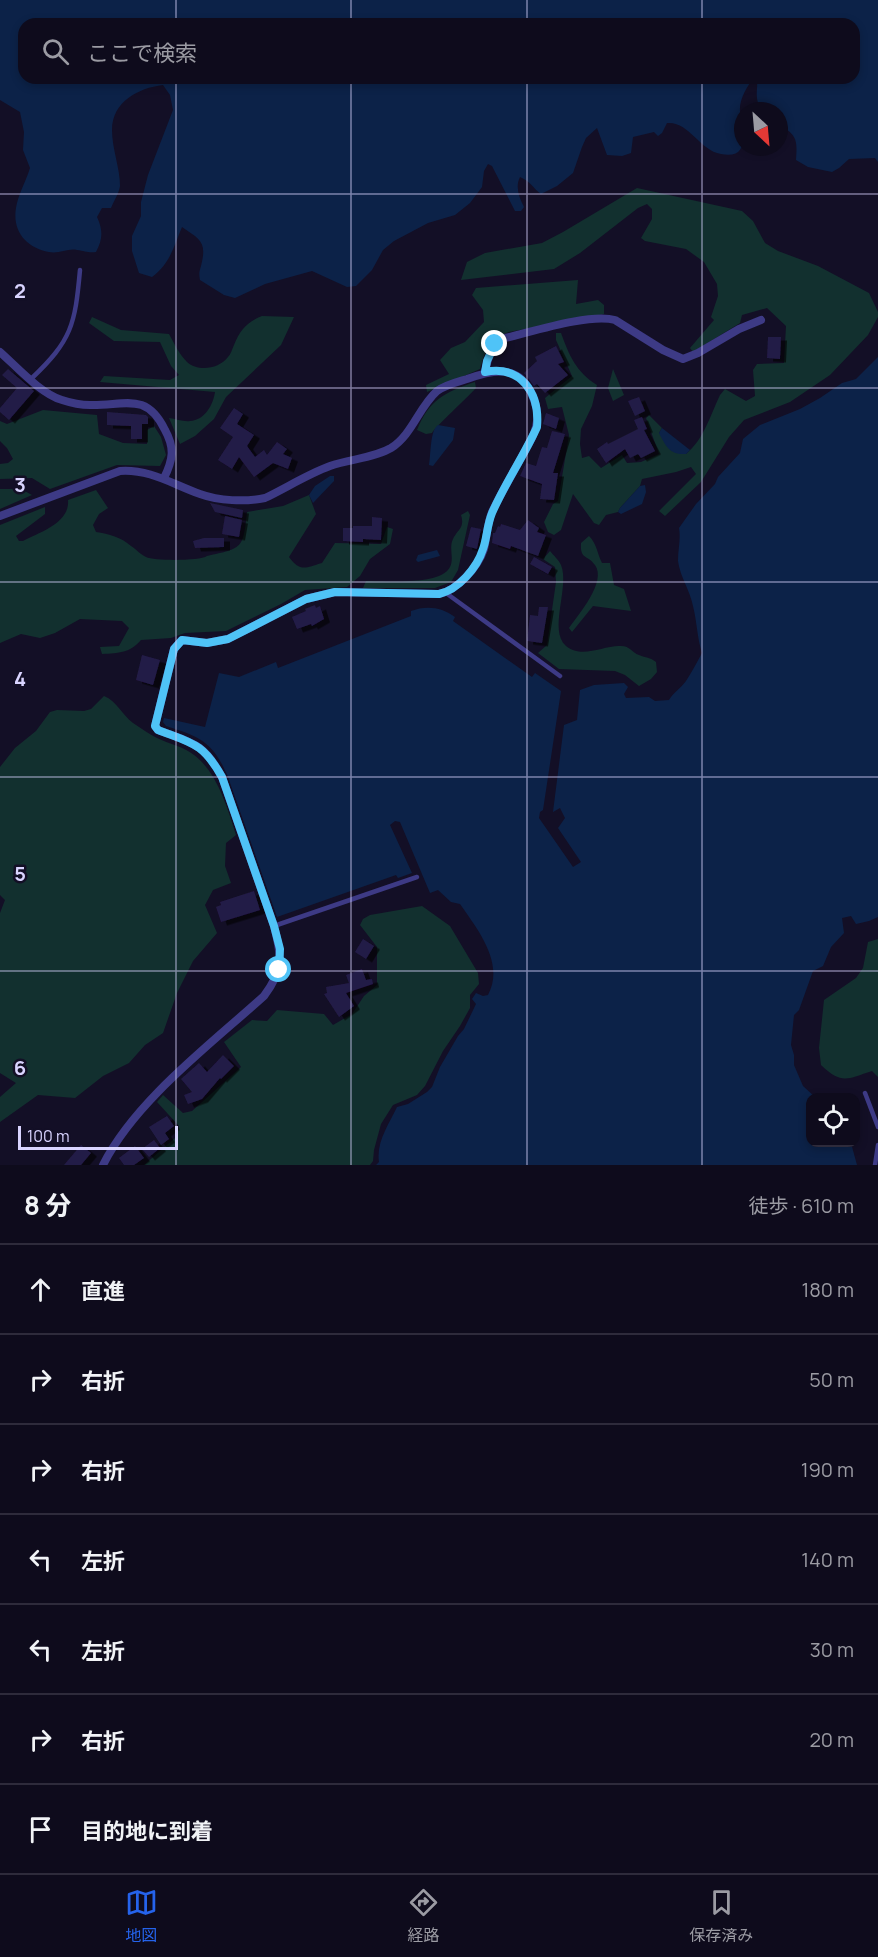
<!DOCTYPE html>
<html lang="ja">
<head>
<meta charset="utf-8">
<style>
  :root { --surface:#0e0b1c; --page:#1c1929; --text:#f1f3f6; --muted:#9b9ba3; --line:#2e2b3b; --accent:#2563eb }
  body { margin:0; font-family:Manrope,"Noto Sans JP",sans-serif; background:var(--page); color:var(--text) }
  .controls { position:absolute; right:18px; bottom:18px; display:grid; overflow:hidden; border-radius:12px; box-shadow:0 3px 9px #0003 }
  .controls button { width:54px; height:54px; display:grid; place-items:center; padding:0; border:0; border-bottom:2px solid var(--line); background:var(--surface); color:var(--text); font:30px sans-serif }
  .compass { position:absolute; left:734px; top:102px; width:54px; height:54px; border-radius:50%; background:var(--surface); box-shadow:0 3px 9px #0003; rotate:154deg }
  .scale { position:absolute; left:18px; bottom:15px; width:160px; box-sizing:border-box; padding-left:6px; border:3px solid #d9d4ff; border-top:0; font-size:16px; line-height:21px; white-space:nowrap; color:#d9d4ff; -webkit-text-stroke:4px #130f26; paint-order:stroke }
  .stop { position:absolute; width:18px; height:18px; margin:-14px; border:4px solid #4fc3f7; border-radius:50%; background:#fff }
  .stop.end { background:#4fc3f7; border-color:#fff; box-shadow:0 2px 6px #0008 }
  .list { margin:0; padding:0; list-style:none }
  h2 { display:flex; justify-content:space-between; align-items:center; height:78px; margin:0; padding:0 24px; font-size:26px }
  h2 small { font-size:20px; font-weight:400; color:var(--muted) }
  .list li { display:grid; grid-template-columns:39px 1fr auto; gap:18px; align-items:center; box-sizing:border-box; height:90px; padding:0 24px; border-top:2px solid var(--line) }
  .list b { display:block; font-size:22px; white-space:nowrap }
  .list em { font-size:20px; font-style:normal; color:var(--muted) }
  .icon { flex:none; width:33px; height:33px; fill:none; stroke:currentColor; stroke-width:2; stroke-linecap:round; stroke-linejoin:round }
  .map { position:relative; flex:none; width:878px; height:1165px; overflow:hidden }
  .search { position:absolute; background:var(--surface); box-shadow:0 3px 9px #0003; left:18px; right:18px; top:18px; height:66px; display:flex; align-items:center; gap:15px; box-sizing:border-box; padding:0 21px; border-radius:18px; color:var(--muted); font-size:22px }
  .sheet { height:708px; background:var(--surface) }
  nav { display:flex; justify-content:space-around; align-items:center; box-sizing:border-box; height:84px; border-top:2px solid var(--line); background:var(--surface); font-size:16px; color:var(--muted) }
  nav a { display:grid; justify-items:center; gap:3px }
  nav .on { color:var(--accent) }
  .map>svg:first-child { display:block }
</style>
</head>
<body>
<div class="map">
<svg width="878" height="1165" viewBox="0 0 878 1165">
  <defs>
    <filter id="shadow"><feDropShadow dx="6" dy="3.5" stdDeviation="0" flood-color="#0009"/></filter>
  </defs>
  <rect width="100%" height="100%" fill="#130f26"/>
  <g fill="#12302f">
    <path d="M637,188L742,211L753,221L765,243L778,251L818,266L869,293L878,312V317L868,335L830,375L790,402L744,420L729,437L701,482L665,516L659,511L696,474L691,467L676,472L642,479L640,486L620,508L618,512L606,515L599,525L594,523L573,494L561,530L554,535L548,532L544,522L553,504L558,501L569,435L562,407L548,409L545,398L572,376L556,340V333H561C569,355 576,372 597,385L592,406L581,429L580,444L582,458L589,456L601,468L622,455L627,463L641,462L659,454L646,418L649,415L662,428L659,433L686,454C704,439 710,416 720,395L725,389L746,401L755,396L753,370L757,364L784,363L786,326L767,308L742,315L740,323L693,352L690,348L714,320L711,317L718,296L717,284L704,262L686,249L645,241L641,238L652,219V209L647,204L638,208L580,253L554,269L461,280L467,262L485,253L542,243L563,232Z"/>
    <path d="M578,280L576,304L598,300L604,305V314L509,332C490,339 485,351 480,369L427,392L426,385L449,374L440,360L451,348L465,342L484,322L483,310L472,295L476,288Z"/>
    <path d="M262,316L294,317L281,345L226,397L214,419L195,436L180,444L169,418C176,419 184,422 190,421C205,420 213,405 215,392L100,382L104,376L170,380L179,375L171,366L160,342L114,341L89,323L92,317L121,330L169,334C174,343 179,354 187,362C198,372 219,369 228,357C231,354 232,349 234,345C240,330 247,322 262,316Z"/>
    <path d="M613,369L624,395L613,401L608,388Z"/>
    <path d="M475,382L476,388C469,396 434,428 432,433L426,434L417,430C429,400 445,392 475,382Z"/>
    <path d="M43,410L97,415L99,434L123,443L147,444V430L154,426L161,437L166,455L160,466L117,465L50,489L32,478L0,479V464L8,463L13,459L7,448L0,441V421L7,424Z"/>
    <path d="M0,489H21L32,495L0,509Z"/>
    <path d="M96,490L108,508L99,514L93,525L96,532C109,534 121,537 131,546C136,549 141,555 146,557C154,561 200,561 207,556C243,548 243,549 247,512L283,506L309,495L316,514L289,557C300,572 305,568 322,563L335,543L381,544L387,527L393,529L390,544L370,559L360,576L347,587L305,590L281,604L226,631L185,633L171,638L141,640C130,653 119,653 102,654L100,647L119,646L129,628L122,621L80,619L55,633L40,638L21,634L0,643V525L45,507V514L16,536L19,541H23C40,532 70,523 68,500Z"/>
    <path d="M468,511L470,515L458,570L451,582L435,588H363L366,581C385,581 435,585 448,570C456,561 448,549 453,539C458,529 465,528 461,515Z"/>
    <path d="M589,536C597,544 597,553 602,563H610L614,585L624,589L631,611L593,606L572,632L569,628C578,615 607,582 595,565C587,554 580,560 581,543Z"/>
    <path d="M550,551C553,555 559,560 561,565C570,587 548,630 566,646C582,659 602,646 619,646C630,645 631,652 639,655C646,658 650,657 656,662L657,672L651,679L639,686L625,675L615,671L559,669L538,653L547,645L556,582L555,567L543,559Z"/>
    <path d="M104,696C117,701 122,715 133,723C141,728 149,734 157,738C169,744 183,746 194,755C217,772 228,809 236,835L226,843L225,866L231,883L213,890L205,905L217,933L193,961L177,993L163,1033L145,1045L129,1063L103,1076L75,1098L38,1095L0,1122V1097L16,1083L0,1073V913L5,900L0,895V767L15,748L36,731L50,712L57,710L84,711L91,709Z"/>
    <path d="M422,906L450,926L478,973L479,984L470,995V1008L460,1026L443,1051L425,1086L417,1095L393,1105L381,1124L374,1150L373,1161L370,1165H144L175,1138L179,1126L157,1102L163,1095L183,1113L192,1111L241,1067L224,1042L252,1020L267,1021L277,1010L324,1014L333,1025L352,1014L364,996L377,985V947L360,925L363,919L370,915Z"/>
    <path d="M878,939V1077L872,1071C847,1079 842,1085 821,1065L819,1048L824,1000L856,978L863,968L868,942Z"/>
  </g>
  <g fill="#0c2248">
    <path d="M0,0H878V162L875,158L849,159L839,168L832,172L808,167L796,160C797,143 798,136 783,127L779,129V111H761C754,94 758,94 757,78H854V24H24V78H754C747,86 739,100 740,111C741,128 753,160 721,154C699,150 689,121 667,123L662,133L658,136L654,132L633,137L631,153L622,156L607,155L597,128L586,138L582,147L573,173L557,186L541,194C533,188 530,181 520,177C515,187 519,197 524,207L521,211H515L492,166L488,164L484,171L482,187L470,203L455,215L428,223L394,241L383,250L372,270L356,286L347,287L312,271L265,284L235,298L224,295L200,280C199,274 199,272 201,266C207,242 201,240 182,227C174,246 170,264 152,277L139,273L132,251V236L141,216V202L148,175L173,110L170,95L163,85C138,88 112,102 112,130C112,149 120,168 120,186C119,193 114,201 111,208H102L97,217C103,230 103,239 96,252C88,253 85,251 77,250C68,248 59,254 49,252C27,248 12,232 16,208C18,195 26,181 30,168L23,150L24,132L20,112L0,100Z"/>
    <path d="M878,357V917L869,921L856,924L851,916L842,918L844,933L831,947L823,966L813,971L799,1010L794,1015L791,1045L794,1055V1065L803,1086L815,1097L810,1098V1142L851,1143L857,1165H376L379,1162C376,1142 389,1124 397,1107L408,1104L427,1092L432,1087L440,1067L458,1036L464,1029L476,1004L472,999L476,993L483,996L488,995C505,963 478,930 460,904L451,902L438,890L430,893L400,822L395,821L390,825L412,873L398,878L396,875L277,917L228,777C213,742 201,737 166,726L163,722L164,718L205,727L219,673L239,677L276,662L278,668L411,616V611C426,605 442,607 455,617L453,621L532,677L535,673L561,691L543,810L540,812L539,818L573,867L581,862L558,828L565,818L560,808L553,812L564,725L577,720L580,690L594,685L624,683L628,687L624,694L626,698L649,697L655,701L669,700C673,693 681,688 686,681C692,672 697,662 702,653C697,637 697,622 693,606C690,590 680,577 678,561C678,549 681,539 679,528L696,504L715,484L718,477L740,453L743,439L760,425L800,409L820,398L842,383L856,379Z"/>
    <path d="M438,425L455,428L453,440L433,466L429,465C431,454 430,430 438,425Z"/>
    <path d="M662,428L690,450L686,454C670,455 666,447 659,433Z"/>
    <path d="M330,476H334V481L313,503L309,495L315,486Z"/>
    <path d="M645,485L646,492L642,504L621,514L618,512L620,508L640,486Z"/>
    <path d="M437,550L440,556L418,562L416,560L418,555Z"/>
  </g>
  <g fill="#241b47" filter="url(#shadow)">
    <path d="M768,337H781L780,359L767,358Z"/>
    <path d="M556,346L564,362L558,364L568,375L545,393L537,384L534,386L524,373L537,361L535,357Z"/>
    <path d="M8,369L34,391L9,420L0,412V408L17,388L2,375Z"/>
    <path d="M639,397L645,411L635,416L628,401Z"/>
    <path d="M234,408L243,414L237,424L254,435L247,446L255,457L264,450L267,455L277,442L287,449L283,454L292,458L288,469L273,463L254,477L239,457L232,469L218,460L233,437L220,428Z"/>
    <path d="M107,412L146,415L148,417V424H142V439H131V426L107,425Z"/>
    <path d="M546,413L559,418L556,429L543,424Z"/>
    <path d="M642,417L647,429L644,430L655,451L641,458L638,454L630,458L625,449L606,463L597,449L607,442L608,444L638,429L634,420Z"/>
    <path d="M552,431L565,434L553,473H558L554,500L540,499L542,484L520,476L526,463L536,466L542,447L547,448Z"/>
    <path d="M210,503L243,510L242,518L215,512Z"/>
    <path d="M225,516L242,520L239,537L222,534Z"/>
    <path d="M372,517L382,518L381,540L363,539V542L343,541V528H353V526H372Z"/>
    <path d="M528,520L539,528L537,532L546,535L538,556L511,546L510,549L492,543L493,533H495L498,526L500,527L501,524L520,530Z"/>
    <path d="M471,527L481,529L477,549L466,546Z"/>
    <path d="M204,538H224V547L195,548L193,541Z"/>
    <path d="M534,557L552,567L548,574L530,564Z"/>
    <path d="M315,605L316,608L320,606L324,619L312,626L311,624L297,629L292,617L306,611L305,609Z"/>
    <path d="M539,607H548L542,643L527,641L530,615L538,616Z"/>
    <path d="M142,655L160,660L153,685L136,680Z"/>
    <path d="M254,891L260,910L221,922L216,907L221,905L220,902Z"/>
    <path d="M363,939L374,946L366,959L355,952Z"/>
    <path d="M362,969L366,980L372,979L373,984L346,993L354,1006L339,1017L324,994L327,993L326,987L349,983L346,975Z"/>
    <path d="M223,1055L234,1066L221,1079L220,1078L202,1099L188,1104L184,1095L192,1092L181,1079L199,1063L207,1072Z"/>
    <path d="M167,1116L174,1126L165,1133L169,1139L161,1145L149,1127Z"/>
    <path d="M154,1140L160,1148L149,1157L142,1149Z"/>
    <path d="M81,1145L91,1153L81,1165H64Z"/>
    <path d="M135,1146L144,1158L134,1165H124L119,1158Z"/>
  </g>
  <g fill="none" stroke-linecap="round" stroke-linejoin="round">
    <g stroke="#3d3a85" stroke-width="4.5">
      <path d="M31,379C72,340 75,325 80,270"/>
      <path d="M446,593L560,676"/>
      <path d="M274,926L417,877"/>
      <path d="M865,1093L878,1127"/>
      <path d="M875,1165L878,1145"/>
    </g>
    <g stroke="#3d3a85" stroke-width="8">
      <path d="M0,352C17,367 41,394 62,400C71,403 81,405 90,405C124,406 146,391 165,430C175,448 173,460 164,478"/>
      <path d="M485,372C488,357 491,347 505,338C531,332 590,313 615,320L663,350L683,359L698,353L739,329L761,320"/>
      <path d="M0,516L120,471C150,469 172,484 200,494C219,501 245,502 265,498C286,488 308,474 330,466C350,459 374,458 391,448C412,435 419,407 437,391C445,385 457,382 467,379C492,370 519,363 532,395C539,410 539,423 532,438C519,463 504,487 492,512C487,524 487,537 484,549C478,567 458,590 439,594L335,592L306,599L228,639L207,643L182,640L174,649L155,726L158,730C192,743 203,742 222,777L274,926C282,957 284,969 264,996C211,1044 135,1101 103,1165"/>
    </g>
  </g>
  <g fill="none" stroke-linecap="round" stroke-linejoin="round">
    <path stroke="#4fc3f7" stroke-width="8" d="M279,970L280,949L274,926L222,777C203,743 192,743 158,730L155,726L174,649L182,640L207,643L228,639L306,599L335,592L439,594C458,590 477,568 483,549C487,538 487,525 492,513C505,483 524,456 537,427C540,393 521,365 485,372L487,361L495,344"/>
  </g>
  <path fill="none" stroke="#d9d4ff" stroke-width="1.5" stroke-opacity="0.55" d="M176,0V24M351,0V24M527,0V24M702,0V24M176,78V1165M351,78V1165M527,78V1165M702,78V1165M0,194H878M0,388H878M0,582H878M0,777H878M0,971H878"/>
  <g font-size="20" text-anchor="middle" font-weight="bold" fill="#d9d4ff" stroke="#130f26" stroke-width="5" stroke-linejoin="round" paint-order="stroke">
    <text x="20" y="298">2</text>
    <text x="20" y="492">3</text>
    <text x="20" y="686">4</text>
    <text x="20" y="881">5</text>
    <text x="20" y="1075">6</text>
  </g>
</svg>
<div class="controls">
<button><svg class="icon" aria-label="locate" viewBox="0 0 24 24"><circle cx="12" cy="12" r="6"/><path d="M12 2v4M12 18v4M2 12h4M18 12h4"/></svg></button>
</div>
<svg class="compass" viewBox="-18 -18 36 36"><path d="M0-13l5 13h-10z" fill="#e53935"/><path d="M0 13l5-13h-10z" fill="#9b9ba3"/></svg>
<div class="scale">100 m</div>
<div class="stop" style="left:279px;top:970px"></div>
<div class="stop end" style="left:495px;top:344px"></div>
<div class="search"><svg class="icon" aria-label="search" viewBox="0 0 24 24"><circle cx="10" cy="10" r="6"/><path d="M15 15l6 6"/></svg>ここで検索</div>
</div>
<section class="sheet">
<h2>8 分<small>徒歩 · 610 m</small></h2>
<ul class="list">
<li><svg class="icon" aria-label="ahead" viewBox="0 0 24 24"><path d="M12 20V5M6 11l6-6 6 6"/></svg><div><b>直進</b></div><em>180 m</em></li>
<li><svg class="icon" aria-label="right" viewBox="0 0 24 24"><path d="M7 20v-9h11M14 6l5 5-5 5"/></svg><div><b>右折</b></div><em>50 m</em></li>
<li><svg class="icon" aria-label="right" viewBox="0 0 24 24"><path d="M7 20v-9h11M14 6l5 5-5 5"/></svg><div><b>右折</b></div><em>190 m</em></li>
<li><svg class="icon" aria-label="left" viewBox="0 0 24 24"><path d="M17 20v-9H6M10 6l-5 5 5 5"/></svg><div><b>左折</b></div><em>140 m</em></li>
<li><svg class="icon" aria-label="left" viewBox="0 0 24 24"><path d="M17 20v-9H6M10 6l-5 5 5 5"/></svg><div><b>左折</b></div><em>30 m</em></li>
<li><svg class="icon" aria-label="right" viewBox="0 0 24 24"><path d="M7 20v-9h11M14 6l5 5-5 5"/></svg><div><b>右折</b></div><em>20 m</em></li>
<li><svg class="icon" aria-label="arrive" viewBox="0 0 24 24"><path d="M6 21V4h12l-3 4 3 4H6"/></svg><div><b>目的地に到着</b></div></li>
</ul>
</section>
<nav>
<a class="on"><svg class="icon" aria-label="map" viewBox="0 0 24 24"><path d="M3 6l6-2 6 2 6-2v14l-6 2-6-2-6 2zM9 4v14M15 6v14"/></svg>地図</a>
<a><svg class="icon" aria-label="directions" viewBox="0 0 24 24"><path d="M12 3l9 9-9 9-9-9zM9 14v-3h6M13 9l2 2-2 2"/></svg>経路</a>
<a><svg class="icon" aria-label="saved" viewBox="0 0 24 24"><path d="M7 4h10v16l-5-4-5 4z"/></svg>保存済み</a>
</nav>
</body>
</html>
